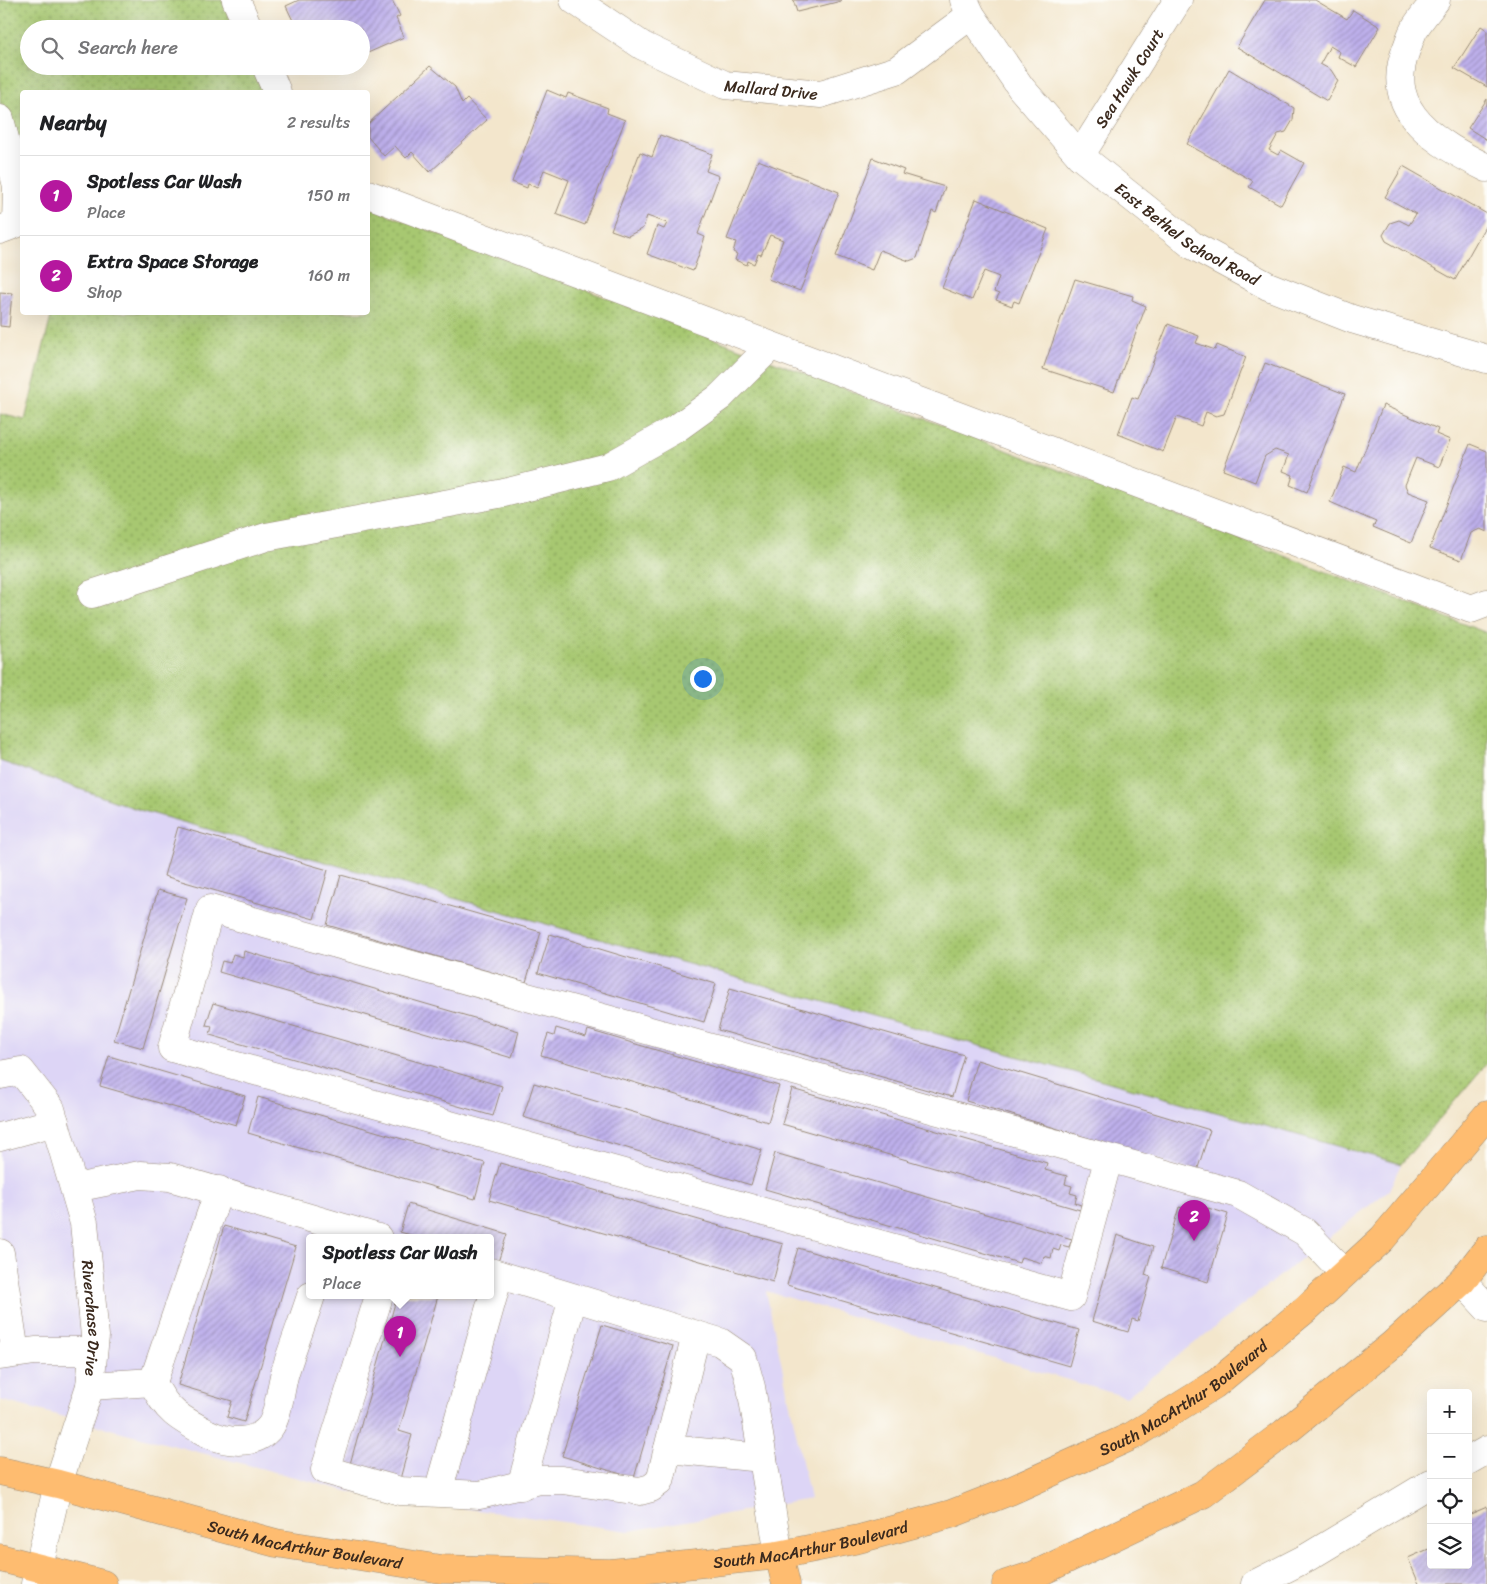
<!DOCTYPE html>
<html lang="en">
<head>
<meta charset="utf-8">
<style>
  :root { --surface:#fff; --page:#f2f2f2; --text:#202124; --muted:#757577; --line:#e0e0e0; --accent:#b5179e }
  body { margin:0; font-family:Sriracha,sans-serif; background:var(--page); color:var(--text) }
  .controls { position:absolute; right:15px; bottom:15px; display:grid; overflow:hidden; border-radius:5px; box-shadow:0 5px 20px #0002 }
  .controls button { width:45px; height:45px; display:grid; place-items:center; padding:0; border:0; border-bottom:1px solid var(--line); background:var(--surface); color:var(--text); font:25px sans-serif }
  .you { position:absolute; left:702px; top:678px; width:18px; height:18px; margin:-12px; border:4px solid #fff; border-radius:50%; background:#1a73e8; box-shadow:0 0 0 8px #1a73e833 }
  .badge { display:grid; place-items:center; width:32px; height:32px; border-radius:50%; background:var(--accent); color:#fff; font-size:16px; font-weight:700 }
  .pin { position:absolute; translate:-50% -41px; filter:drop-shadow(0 1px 2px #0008) }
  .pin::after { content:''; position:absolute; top:26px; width:18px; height:15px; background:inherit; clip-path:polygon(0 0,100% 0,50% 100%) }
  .popup { position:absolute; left:306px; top:1234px; width:188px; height:65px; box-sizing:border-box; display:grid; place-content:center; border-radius:5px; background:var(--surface); filter:drop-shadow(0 1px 4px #0005); font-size:16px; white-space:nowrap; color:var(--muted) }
  .popup b { font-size:19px; color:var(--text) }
  .popup::after { content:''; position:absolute; left:50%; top:100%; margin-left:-10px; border:10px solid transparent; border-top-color:var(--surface) }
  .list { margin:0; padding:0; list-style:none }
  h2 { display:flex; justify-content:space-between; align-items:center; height:65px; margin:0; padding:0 20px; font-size:21px }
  h2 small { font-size:16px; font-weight:400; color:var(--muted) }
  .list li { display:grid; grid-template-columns:32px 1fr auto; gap:15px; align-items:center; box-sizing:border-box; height:80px; padding:0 20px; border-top:1px solid var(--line) }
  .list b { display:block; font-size:19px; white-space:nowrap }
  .list p { margin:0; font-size:16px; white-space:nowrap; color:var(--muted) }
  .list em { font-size:16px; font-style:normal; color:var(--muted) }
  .icon { flex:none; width:28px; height:28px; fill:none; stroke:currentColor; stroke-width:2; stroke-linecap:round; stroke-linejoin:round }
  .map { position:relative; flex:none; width:1487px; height:1584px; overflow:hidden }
  .search { position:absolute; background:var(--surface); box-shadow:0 5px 20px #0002; left:20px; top:20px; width:350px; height:55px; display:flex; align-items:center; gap:12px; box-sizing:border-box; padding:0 18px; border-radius:28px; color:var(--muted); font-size:19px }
  .panel { position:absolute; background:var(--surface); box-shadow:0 5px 20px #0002; left:20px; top:90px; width:350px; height:225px; border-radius:5px }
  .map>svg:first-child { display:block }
</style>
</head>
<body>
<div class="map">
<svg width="1487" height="1584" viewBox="0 0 1487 1584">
  <defs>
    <pattern id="grass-dots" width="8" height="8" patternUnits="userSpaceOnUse" patternTransform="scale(1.25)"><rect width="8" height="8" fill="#a7c871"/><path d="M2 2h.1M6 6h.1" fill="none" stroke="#89a35c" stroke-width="1.8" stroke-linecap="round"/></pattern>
    <pattern id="building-hatch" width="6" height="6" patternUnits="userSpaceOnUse" patternTransform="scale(1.25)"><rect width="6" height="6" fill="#beb0ec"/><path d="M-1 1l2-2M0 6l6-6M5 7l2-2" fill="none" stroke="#9c8fbf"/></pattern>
  </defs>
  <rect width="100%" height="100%" fill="#fdfcf7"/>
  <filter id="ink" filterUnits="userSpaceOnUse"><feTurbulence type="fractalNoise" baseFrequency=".02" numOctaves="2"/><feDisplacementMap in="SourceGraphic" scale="10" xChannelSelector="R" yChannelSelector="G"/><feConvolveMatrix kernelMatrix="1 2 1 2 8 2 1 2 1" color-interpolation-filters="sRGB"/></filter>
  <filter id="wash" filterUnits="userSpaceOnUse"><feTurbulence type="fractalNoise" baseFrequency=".0096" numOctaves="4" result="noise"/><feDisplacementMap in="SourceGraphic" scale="20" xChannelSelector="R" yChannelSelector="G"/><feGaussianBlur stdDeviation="1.12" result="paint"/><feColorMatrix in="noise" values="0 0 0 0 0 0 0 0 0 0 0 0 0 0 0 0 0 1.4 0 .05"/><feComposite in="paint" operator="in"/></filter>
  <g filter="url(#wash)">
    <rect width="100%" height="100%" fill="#f3e6cc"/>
    <path fill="#ddd5f6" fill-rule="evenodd" d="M0,761L140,810L1401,1164L1389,1190L1126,1397L766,1291L810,1499L629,1531L355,1493L0,1400ZM310,1238H490V1296H310Z"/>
    <g fill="url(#grass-dots)" stroke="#717948">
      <path d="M0,0H222L235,29H29V66H251L263,92H22V151L0,102Z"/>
      <path d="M368,207L1487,633V1063L1401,1164L140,810L0,761V414L25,420L52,313L368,312Z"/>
    </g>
    <g id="blocks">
      <g fill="url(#building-hatch)">
        <path d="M299,0H392L400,16L396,18L404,37L361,56V29H334L331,22L316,29H297L286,6Z"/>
        <path d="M793,0H841V1L797,12Z"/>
        <path d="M1265,0H1315L1347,19L1353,10L1380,27L1356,67L1338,57L1340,52L1330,46L1320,64L1331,70L1338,81L1327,101L1237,47Z"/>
        <path d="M1481,26L1487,30V87L1454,68Z"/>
        <path d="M430,66L455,87L462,104L467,99L487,120L430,172L412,152L406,158L395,146L384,156L368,137V124Z"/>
        <path d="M1229,69L1294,108L1293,120L1286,132L1278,134L1269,150L1278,155L1281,150L1304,163L1281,205L1249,187L1253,181L1187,144Z"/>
        <path d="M547,90L566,98L568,93L608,108L607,113L625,120L585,225L556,214L569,180L544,170L537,188L528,184L527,188L512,182Z"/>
        <path d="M1487,99V140L1468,128Z"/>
        <path d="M660,135L712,154L706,171L719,176L698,234L705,237L693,271L647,254L657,226L664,229L667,223L647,216L643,228L628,236L611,230L640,152L652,157Z"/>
        <path d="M873,158L904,170L902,174L945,187L936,213L932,211L917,258L909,261L880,250L872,270L836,256Z"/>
        <path d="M758,160L839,192L800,291L768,279L783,240L770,235L761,255L758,254L754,264L748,261L747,265L735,260L737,254L733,252L736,242L727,239Z"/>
        <path d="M1403,166L1487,214V223L1455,280L1386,241L1383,235L1390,223L1399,220L1409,225L1416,214L1385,197Z"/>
        <path d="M976,199L1048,229L1019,303L1014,301L1012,306L996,300L999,294L994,292L999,277L984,271L972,300L942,288Z"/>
        <path d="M1075,279L1133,296L1132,300L1146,306L1114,392L1043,369Z"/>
        <path d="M0,292L12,293L9,327L0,326Z"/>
        <path d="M1168,324L1199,336L1196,343L1215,350L1217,345L1246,357L1224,414L1216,416L1206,412L1201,426L1177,417L1163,452L1118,434L1132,397L1138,399Z"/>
        <path d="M1265,363L1345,394L1307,492L1290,485L1293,475L1283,471L1289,455L1275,450L1265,456L1255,482L1223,470Z"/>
        <path d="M1383,405L1438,429L1436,434L1450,440L1439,467L1416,458L1405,485L1408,492L1429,500L1411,543L1373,527L1376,522L1330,502L1344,467L1356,472Z"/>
        <path d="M1470,444L1487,451V532L1480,529L1471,533L1461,560L1430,548Z"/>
        <path d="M178,827L328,870L314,919L164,876Z"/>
        <path d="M341,875L541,932L526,982L327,925Z"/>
        <path d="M158,890L187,898L143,1048L114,1040Z"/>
        <path d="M550,934L716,984L704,1022L538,973Z"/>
        <path d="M244,951L519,1031L512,1058L219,972L222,961L230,963L233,954L243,957Z"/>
        <path d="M730,988L964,1055L952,1097L718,1030Z"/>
        <path d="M213,1003L502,1086L493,1116L210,1035L212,1026L206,1025Z"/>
        <path d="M556,1028L586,1037L588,1030L779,1086L768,1122L541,1055L548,1034L554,1036Z"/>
        <path d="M109,1056L245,1096L236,1125L100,1086Z"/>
        <path d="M977,1060L1210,1130L1197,1171L966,1101Z"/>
        <path d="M534,1083L762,1150L751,1185L523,1117Z"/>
        <path d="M792,1089L1047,1163L1045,1170L1067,1176L1065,1184L1072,1186L1070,1193L1077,1195L1075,1203L1081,1205L1080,1210L782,1124Z"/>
        <path d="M258,1097L485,1163L475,1199L248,1133Z"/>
        <path d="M775,1153L1072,1239L1069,1247L1061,1245L1059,1251L1053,1249L1051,1258L1044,1256L1042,1263L1021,1257L1019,1263L765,1189Z"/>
        <path d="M500,1163L783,1244L773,1282L489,1200Z"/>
        <path d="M408,1204L507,1234L498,1262L490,1259V1238H421L400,1232Z"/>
        <path d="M1179,1207L1206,1215L1208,1208L1228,1214L1208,1282L1161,1268Z"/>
        <path d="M224,1226L296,1247L244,1422L227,1417L232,1401L178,1385Z"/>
        <path d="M1117,1235L1153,1247L1145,1275L1151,1277L1138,1321L1132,1319L1128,1332L1092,1321Z"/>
        <path d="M798,1248L1079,1330L1069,1366L787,1285Z"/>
        <path d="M397,1296H438L399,1431L412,1435L400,1479L350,1464Z"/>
        <path d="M602,1325L673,1346L634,1478L562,1456Z"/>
        <path d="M1487,1507V1584H1419L1408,1558L1431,1548V1565H1468V1515Z"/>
      </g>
    </g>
  </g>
  <g filter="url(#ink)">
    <use href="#blocks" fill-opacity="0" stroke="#978875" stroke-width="1"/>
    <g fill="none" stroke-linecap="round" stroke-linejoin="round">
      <defs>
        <g id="minor">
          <path d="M236,0L249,29"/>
          <path id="s1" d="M574,0L643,46L725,85L821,94L897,70L971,15"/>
          <path id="s2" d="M964,0L971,15L1021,88L1080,156L1192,245L1268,286L1352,319L1487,359"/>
          <path d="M1436,0C1429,9 1421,18 1415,28C1411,34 1409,43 1406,50C1382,113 1439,144 1487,168"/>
          <path d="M266,66L277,92"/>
          <path d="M0,119L17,186L16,224L0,230"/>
          <path id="s3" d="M1080,156L1178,0"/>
          <path d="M368,194L1471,609L1487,603"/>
          <path d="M92,594L266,537L504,493L608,467L677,428L720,397L771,346"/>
          <path id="s4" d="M0,1075L21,1071L51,1109L84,1223L95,1336L90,1386L58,1484L35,1584"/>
          <path d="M0,1137L55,1122"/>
          <path d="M1108,1160L1071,1297L172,1048L210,909L1238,1194L1305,1232L1344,1273"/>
          <path d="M75,1188L140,1175L170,1177L378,1238"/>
          <path d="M0,1253L15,1353"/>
          <path d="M490,1272L720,1342L743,1358L751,1387L779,1555"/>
          <path d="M1462,1281L1487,1308"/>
          <path d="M379,1296L325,1470L400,1491L480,1495L540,1480H562L640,1491L651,1488L660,1481L696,1335"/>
          <path d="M0,1356L35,1351H93"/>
          <path d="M153,1382C165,1411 181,1419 207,1433C227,1443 255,1446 270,1427C278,1417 281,1386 285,1372C293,1346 303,1321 311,1296"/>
          <path d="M90,1386L153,1382L219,1190"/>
          <path d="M668,1449L763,1458"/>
          <path d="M1468,1461L1487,1450"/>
          <path d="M521,1486L573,1298"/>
          <path d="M438,1492L499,1275"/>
          <path d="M1255,1584L1308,1557L1431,1483"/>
        </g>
        <g id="major">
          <path id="s5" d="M0,1471L58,1484L276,1543L441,1569L611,1573L779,1555L859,1539L951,1514L1010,1491L1132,1436L1214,1385L1306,1309L1382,1239L1487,1115"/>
          <path d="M779,1555L786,1584"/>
          <path d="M0,1558L103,1584"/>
          <path d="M1006,1584L1034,1575L1203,1494L1284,1433L1393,1344L1462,1281L1487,1249"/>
        </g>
      </defs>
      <use href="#minor" stroke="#978875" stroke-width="29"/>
      <use href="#major" stroke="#978875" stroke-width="29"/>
      <use href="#minor" stroke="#fff" stroke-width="28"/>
      <use href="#major" stroke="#febc70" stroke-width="28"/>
    </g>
  </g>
  <g text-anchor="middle" stroke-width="5" stroke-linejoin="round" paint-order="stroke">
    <g font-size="16" fill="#3b2a1e" stroke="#fdfcf7">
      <text dy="6" stroke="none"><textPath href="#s3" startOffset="92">Sea Hawk Court</textPath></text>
      <text dy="6" stroke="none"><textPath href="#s1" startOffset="220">Mallard Drive</textPath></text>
      <text dy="6" stroke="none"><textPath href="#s2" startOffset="328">East Bethel School Road</textPath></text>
      <text dy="6" stroke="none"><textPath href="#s4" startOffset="284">Riverchase Drive</textPath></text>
      <text dy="6" stroke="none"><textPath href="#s5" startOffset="1229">South MacArthur Boulevard</textPath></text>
      <text dy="6" stroke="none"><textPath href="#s5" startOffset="314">South MacArthur Boulevard</textPath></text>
      <text dy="6" stroke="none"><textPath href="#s5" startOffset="824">South MacArthur Boulevard</textPath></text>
    </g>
  </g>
</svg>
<div class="controls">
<button>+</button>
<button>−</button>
<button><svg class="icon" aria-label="locate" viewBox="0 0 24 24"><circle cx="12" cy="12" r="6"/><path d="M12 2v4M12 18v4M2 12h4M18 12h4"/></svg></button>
<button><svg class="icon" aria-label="layers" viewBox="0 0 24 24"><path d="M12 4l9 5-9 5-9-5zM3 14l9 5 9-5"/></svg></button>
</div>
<div class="you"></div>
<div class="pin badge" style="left:400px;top:1357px">1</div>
<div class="popup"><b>Spotless Car Wash</b>Place</div>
<div class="pin badge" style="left:1194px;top:1241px">2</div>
<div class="search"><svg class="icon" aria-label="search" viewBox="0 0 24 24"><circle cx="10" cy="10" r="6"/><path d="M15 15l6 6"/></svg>Search here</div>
<section class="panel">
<h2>Nearby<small>2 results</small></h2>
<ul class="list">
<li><span class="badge">1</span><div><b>Spotless Car Wash</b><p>Place</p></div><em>150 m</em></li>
<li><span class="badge">2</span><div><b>Extra Space Storage</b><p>Shop</p></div><em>160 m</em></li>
</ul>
</section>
</div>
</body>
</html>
